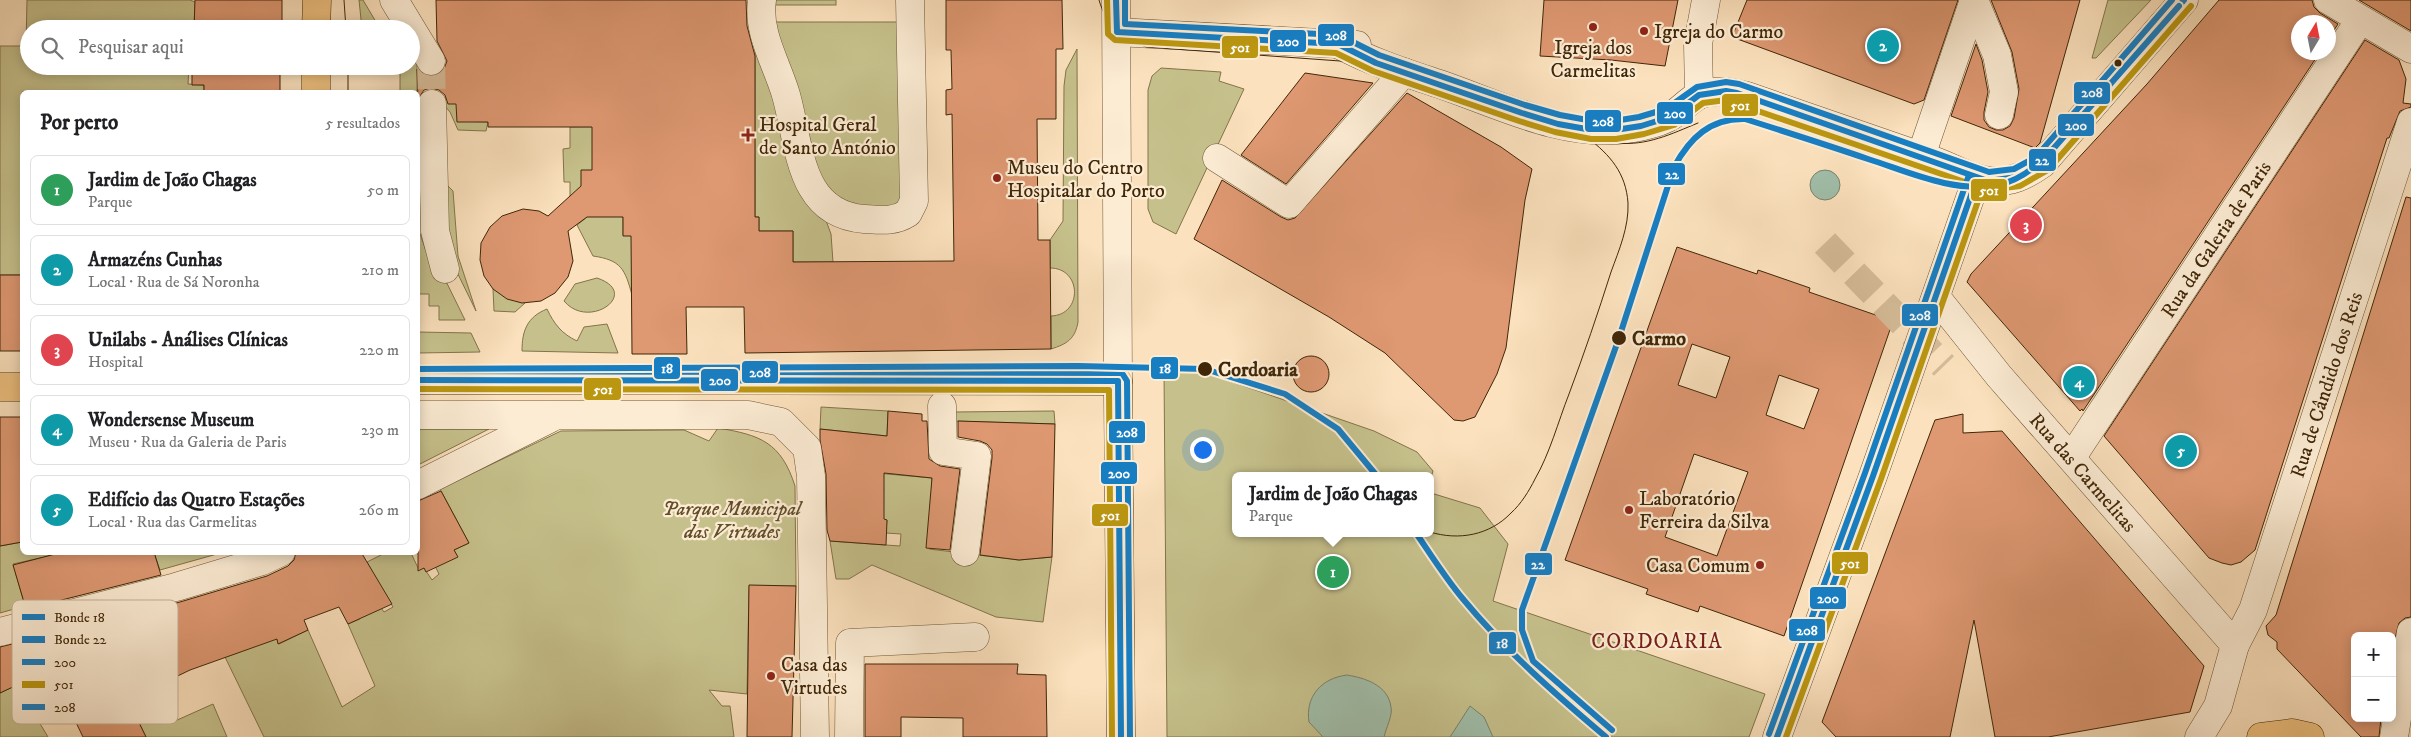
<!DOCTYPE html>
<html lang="pt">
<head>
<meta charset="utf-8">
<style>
  :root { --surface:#fff; --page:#f2f2f2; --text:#202124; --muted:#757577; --line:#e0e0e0; --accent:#0b8043 }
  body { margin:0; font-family:"IM FELL DW Pica",serif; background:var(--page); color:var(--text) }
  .controls { position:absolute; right:15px; bottom:15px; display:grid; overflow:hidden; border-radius:8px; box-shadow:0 2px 12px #0003 }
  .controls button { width:45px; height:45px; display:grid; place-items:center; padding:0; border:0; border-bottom:1px solid var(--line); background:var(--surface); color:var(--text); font:25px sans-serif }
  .compass { position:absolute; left:2291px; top:15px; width:45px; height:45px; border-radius:50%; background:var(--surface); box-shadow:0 2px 12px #0003; rotate:10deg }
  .you { position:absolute; left:1202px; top:449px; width:18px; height:18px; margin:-12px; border:4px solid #fff; border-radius:50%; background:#1a73e8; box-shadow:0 0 0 8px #1a73e833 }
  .badge { display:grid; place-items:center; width:32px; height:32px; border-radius:50%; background:var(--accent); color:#fff; font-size:16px; font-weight:700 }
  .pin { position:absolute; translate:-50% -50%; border:2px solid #fff; box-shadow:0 1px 5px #0006 }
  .popup { position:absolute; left:1232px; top:472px; width:202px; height:65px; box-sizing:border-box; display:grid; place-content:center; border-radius:8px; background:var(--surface); filter:drop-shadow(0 1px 4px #0005); font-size:16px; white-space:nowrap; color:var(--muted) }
  .popup b { font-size:19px; color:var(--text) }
  .popup::after { content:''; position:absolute; left:50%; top:100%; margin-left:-10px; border:10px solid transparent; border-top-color:var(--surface) }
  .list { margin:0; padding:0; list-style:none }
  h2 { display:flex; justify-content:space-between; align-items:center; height:65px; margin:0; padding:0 20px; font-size:21px }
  h2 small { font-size:16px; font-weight:400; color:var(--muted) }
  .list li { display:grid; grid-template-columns:32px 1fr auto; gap:15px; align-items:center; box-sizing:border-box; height:70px; margin:0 10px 10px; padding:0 10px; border:1px solid var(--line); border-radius:8px }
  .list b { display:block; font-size:19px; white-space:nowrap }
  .list p { margin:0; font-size:16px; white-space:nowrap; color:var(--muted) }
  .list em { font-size:16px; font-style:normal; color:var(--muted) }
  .icon { flex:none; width:28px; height:28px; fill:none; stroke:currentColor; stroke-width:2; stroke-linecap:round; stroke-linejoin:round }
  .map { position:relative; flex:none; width:2411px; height:737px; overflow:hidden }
  .search { position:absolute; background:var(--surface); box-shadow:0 2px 12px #0003; left:20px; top:20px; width:400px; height:55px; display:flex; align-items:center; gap:12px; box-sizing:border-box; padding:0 18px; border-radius:28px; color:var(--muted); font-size:19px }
  .panel { position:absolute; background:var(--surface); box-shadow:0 2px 12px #0003; left:20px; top:90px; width:400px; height:465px; border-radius:8px }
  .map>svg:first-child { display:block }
</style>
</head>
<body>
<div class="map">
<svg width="2411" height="737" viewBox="0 0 2411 737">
  <rect width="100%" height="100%" fill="#fbe1bd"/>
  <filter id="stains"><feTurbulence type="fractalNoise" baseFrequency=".004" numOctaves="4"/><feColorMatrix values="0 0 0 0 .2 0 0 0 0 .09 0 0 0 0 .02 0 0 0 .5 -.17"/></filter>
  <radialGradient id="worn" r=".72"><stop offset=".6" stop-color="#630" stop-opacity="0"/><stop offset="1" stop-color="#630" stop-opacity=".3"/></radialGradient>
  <g fill="#c6c18c" stroke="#83744a">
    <path d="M27,0H190L195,2L194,29H29V66H189L188,84L204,85V92H22V275H0V46H26Z"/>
    <path d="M359,0H363L376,22H394L402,29H362Z"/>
    <rect x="772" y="0" width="64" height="5"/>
    <path d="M2108,0H2151L2096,58H2092Z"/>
    <path d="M772,22H903L905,206L847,207L818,178Z"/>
    <path d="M755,30L831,234L833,262H793V231H759V217H755Z"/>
    <path d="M411,45L417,56V92H400V66H411Z"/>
    <path d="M1077,49L1078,322C1075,339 1067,344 1051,349V316C1083,315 1082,268 1050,268V240L1063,221L1064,86L1066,70Z"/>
    <path d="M1161,68L1221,72L1219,81L1244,89L1176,234L1153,222L1148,209V90L1152,76Z"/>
    <path d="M443,98H459L457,121L488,122L486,131L458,130L450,112L443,104Z"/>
    <path d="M668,126L623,217V235L639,236L632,295C625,269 621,260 593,256L577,225L586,218L570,201V182H564L563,149L570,148V127Z"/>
    <path d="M443,181L453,191L458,256L476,311L452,262Z"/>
    <path d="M418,228L426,251L435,259L465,320H439V306H429V294H418Z"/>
    <path d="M597,278C642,293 589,331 564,301L575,284Z"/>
    <path d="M493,289L525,303L515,312L494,311Z"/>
    <path d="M547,309C554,324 562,334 577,341L584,327L607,324L618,353L522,351C522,331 527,317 547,309Z"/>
    <path d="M418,332L471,333L480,352L418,353Z"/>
    <path d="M1164,371L1206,373L1374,431L1417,452L1433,471L1431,478L1430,476H1236V533H1430L1431,493L1480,508L1508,544L1493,601L1765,694L1749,737H1167Z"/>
    <path d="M821,407L888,411L887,436L820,429Z"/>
    <path d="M1054,411L1055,424L952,421L953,412Z"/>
    <path d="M718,428C760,435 781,442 795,486L796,586H749L747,694L709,690L722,706H730L734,737H264L225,657L276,638L279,644L308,630L342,707L375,686L348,624L360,619L359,615L379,605L384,612L393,607L367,562L385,553H411L419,570L424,568L432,580L439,574L433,562L457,556L454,550L469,543L440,489L561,431L684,430L709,441Z"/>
    <path d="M418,429H489L418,465Z"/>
    <path d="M876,473L932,478L929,549L1019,560L1052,557L1043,622L996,617L872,565L849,579H836L830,541L900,546L901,534L886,533L887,520L867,519C880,502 892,493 876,473Z"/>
    <path d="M22,542V552L63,553L13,564L25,606L0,613V546Z"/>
    <path d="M217,552V554L160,570L154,553Z"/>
    <path d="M17,685L48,737H0V693Z"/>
    <path d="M159,685L175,721L213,704L227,737H146L126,696Z"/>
  </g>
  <g fill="#a0beaa" stroke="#7a8269">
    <circle cx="1825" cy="185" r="15"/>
    <path d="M1347,675C1365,678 1388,685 1391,707C1393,715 1386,728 1384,737H1323L1309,722C1305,696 1322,678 1347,675Z"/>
    <path d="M1470,706L1484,717L1493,737H1450Z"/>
  </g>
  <g fill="#de9872" stroke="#402708" fill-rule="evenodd">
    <path d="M195,0H282V29H194Z"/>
    <path d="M436,0H746L747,26L755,56V217H759V231H793V262L954,261L952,114L946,115V90L952,89L951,50H946V0H1062L1063,49H1056V119H1037L1038,240H1050L1051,349L745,353L744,307H686L687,354H632L631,236H623V217H587L568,231L573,261L568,277L555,293L541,301L522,303L507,299L493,289L484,276L480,260L481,243L490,227L502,216L523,209L539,211L548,216L581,186V170H592V127H488V122H457L456,104H448L445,95L439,90L431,88L424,90L418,99L417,69L423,74L432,77L439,75L444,69L447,61L437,41Z"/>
    <path d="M1544,0H1678L1665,66L1611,60L1540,56Z"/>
    <path d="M1747,0H1958L1924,100L1914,104L1732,37Z"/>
    <path d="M1991,0H2080L2040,143L2035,148L1951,116L1976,44L1982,60L1988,92L1984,112V120L1989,127L1996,130H2003L2010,126L2014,118L2019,89L2012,52Z"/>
    <path d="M2219,0H2312L2314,7L2320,13L2338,24L2328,39V22H2298V52H2320L2083,411L2082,409L2080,411L1967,282L1971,274L2147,84Z"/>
    <path d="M2359,0H2411V31Z"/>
    <path d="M2365,40L2399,60L2406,79L2403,103L2411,104V107L2400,111L2389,138H2387L2255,550L2241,562L2231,565L2222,563L2209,558L2104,436Z"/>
    <path d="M192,66H280V92H204V85H192Z"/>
    <path d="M1305,73L1373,83L1286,184L1241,155Z"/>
    <path d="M1407,93L1501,147L1532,169L1525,200L1506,348L1497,374L1475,417L1463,421L1454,420L1385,353L1329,317L1194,239L1222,180L1281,217L1288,220L1295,218Z"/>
    <path d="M2406,197L2411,198V617L2405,618L2399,623L2392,650V636H2355V718H2381L2379,737H2361L2277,649V642L2268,635L2266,626L2276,615Z"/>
    <path d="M1677,247L1757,274L1758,270L1810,288L1809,292L1893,321L1784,636L1700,606L1698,612L1646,594L1648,589L1565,560ZM1692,344L1730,357L1716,398L1678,385ZM1779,375L1819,389L1804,429L1766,415ZM1694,454L1748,472L1717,556L1665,537Z"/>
    <rect x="0" y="275" width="22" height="76"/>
    <circle cx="1311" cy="374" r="18"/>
    <path d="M888,411L922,414V421H927L929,459L940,466L960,469L950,550L926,548L932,478L884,473V519L887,520L886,545L830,541L827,530L826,474L820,440V429L887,436Z"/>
    <path d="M1963,414V433L2002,431L2204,666L2190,712L2048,737H1995L1974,620L1950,737H1836L1822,722L1935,420Z"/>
    <path d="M0,417H22V542L0,546Z"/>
    <path d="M958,421L1055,424L1052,557L1019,560L980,555L992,458V450L987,444L980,441L958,437Z"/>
    <path d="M441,491L469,543L454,550L458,557L426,572L424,568L418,571V501Z"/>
    <path d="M63,552H154L161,575L26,609L13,565Z"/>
    <path d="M296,552H361L392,604L348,624L339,607L304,620L308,630L278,644L277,639L190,670L128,700L146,737H83L53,675L21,691L17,685L0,693V647L180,602L267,576L288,566L294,560Z"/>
    <path d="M749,585L796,586L792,737H747Z"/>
    <path d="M865,664H1018L1017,674L1046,675L1047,737H963V718L901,717V737H865Z"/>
  </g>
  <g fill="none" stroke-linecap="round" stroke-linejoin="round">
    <g stroke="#d6bc99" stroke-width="28" stroke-dasharray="28 14" stroke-linecap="butt">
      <path d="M431,61L432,104"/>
      <path d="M1825,243L1944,366"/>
    </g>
    <defs>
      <g id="minor">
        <path d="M394,0L431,61"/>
        <path d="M762,0C757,33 777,64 786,95C800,144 798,214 864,219C881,220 894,222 908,213L914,201L910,0"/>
        <path d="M1116,0L1118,381"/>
        <path d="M1974,0L1997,55L2004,92L1999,115"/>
        <path d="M2328,0L2411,49"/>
        <path d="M1117,32L1357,45"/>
        <path d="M1338,44C1373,63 1410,74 1448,87C1504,107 1567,138 1628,129C1641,127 1660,123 1671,116C1681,110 1689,100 1699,95C1713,89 1733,92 1747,96C1809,117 1870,139 1932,160C1950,166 1970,179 1989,181C2010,183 2025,176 2042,164L2184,0"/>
        <path d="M1699,95L1698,44L1706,0"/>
        <path d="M432,104L435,231L445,269"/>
        <path d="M1921,156L1974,0"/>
        <path d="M1217,158L1289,204L1404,72"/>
        <path id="s1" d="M1936,297L1999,376L2235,645"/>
        <path d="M942,406L943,451L977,456L965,552"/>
        <path d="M418,415H748L781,422L807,448L811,476L815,737"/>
        <path id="s2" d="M2072,457L2360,20"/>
        <path d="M418,485L551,418"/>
        <path d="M0,632L176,587L262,561L281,552"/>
        <path d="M849,737L850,643L975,637"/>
        <path d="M1777,737L1873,476L1977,178"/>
        <path id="s3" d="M2199,737L2218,706L2235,645L2253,610L2411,122"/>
        <path d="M2394,737L2411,632"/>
      </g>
      <g id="major">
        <path d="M316,29L317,0"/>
        <path d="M316,66V92"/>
        <path d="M418,380L1118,381L1121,737"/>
        <path d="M0,387H22"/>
        <path d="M2261,737L2292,733L2310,737"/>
      </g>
    </defs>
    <use href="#minor" stroke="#6f5635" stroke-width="29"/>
    <use href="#major" stroke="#402708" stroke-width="29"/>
    <use href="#minor" stroke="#fcecd4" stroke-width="28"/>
    <use href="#major" stroke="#eec07e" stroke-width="28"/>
    <g stroke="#402708" stroke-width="1">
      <path d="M344,0L346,29"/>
      <path d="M1099,0C1106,25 1122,38 1146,47L1354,62L1392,69L1506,110L1617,143C1647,146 1671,134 1698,123"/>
      <path d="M348,92V66"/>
      <path d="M1430,532C1459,541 1490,535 1511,513C1521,504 1529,491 1535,479C1550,453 1558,422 1569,394C1584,354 1598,313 1611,272C1619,250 1629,227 1628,203C1626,173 1610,155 1588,138"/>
    </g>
    <defs>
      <g id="bus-1">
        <path d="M1116,0L1117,32L1338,44L1376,63L1522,113L1558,124L1592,130H1615L1641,126L1670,117L1699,95L1726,91L1737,93L1988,181L2017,177L2042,164L2184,0"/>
        <path d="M418,380L1118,381L1121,737"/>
        <path d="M1777,737L1873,476L1977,178"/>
      </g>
      <g id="bus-2">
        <path d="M1107,0L1108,34L1115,40L1336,53L1373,71L1519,121L1555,132L1591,139H1616L1644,134L1674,125L1703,103L1726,100L1988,190L2020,186L2048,170L2191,6"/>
        <path d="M418,389L1109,390L1112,737"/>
        <path d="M1786,737L1881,479L1985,181"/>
      </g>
      <g id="bus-3">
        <path d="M1125,0V24L1339,35L1379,55L1525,105L1560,115L1593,121H1614L1639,117L1666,109L1697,87L1726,82L1739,84L1989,172L2014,169L2036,157L2172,0"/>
        <path d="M418,371L1122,373L1127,381L1130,737"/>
        <path d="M1769,734L1865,473L1969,175"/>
      </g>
    </defs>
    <use href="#bus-1" stroke="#fcecd4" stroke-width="10"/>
    <use href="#bus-2" stroke="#fcecd4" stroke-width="10"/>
    <use href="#bus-3" stroke="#fcecd4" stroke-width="10"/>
    <use href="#bus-1" stroke="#187ec2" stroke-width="6"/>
    <use href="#bus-2" stroke="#ba9611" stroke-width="6"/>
    <use href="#bus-3" stroke="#187ec2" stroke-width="6"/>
    <defs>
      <g id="tram-1">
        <path d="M418,369L1078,366L1205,369L1285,394L1338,429L1377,476"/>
        <path d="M1416,533C1431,555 1446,579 1463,599C1505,650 1555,694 1606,737"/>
      </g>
      <path id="tram-2" d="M1612,730L1533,661L1522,630V610L1619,338L1674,167C1690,138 1710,118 1745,119C1786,132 1827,145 1868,159C1909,172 1953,193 1997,185C2016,182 2032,170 2046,157L2179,6"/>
    </defs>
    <use href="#tram-1" stroke="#fcecd4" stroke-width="10"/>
    <use href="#tram-2" stroke="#fcecd4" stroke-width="10"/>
    <use href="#tram-1" stroke="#187ec2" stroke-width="6"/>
    <use href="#tram-2" stroke="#187ec2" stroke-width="6"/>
  </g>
  <g fill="#8f2418" stroke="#fcecd4" stroke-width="2">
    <circle cx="1593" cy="27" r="5"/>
    <circle cx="1644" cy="31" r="5"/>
    <path d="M745.5 127.5h5v5h5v5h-5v5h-5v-5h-5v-5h5z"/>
    <circle cx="997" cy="178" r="5"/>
    <circle cx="1629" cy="510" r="5"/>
    <circle cx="1760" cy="565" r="5"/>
    <circle cx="771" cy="676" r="5"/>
  </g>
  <g fill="#402708" stroke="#fcecd4" stroke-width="2">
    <circle cx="2118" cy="63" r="4.5"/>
    <circle cx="1619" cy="338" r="8"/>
    <circle cx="1205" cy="369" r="8"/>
  </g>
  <g text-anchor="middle" stroke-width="4.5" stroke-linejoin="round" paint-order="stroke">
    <g font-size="20" fill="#402708" stroke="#fcecd4" text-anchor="start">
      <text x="1654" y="38">Igreja do Carmo</text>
      <text x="1593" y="54" text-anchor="middle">Igreja dos<tspan x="1593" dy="23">Carmelitas</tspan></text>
      <text x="759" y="131">Hospital Geral<tspan x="759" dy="23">de Santo António</tspan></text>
      <text x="1007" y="174">Museu do Centro<tspan x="1007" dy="23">Hospitalar do Porto</tspan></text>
      <text x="1639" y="505">Laboratório<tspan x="1639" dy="23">Ferreira da Silva</tspan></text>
      <text x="1750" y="572" text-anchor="end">Casa Comum</text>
      <text x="781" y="671">Casa das<tspan x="781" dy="23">Virtudes</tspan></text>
    </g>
    <g font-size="20" fill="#402708" stroke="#fcecd4">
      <text dy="7" stroke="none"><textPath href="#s2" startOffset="261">Rua da Galeria de Paris</textPath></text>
      <text dy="7" stroke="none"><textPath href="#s3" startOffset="376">Rua de Cândido dos Reis</textPath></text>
      <text dy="7" stroke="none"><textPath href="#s1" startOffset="229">Rua das Carmelitas</textPath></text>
    </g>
    <g font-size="20" font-weight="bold" fill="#402708" stroke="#fcecd4" text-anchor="start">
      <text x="1632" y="345">Carmo</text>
      <text x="1218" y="376">Cordoaria</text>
    </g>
    <g font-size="20" font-style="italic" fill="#624e29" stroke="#fcecd4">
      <text x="732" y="515">Parque Municipal<tspan x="732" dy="23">das Virtudes</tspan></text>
    </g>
    <g font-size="21" letter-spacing="1" fill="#7a1f14" stroke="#fcecd4">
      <text x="1657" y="648">CORDOARIA</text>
    </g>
  </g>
  <rect x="12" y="600" width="166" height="124" rx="8" fill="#fcecd4" stroke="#c4b197" stroke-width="1"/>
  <rect x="22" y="614" width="23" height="6" fill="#187ec2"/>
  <rect x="22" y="636" width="23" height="7" fill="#187ec2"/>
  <rect x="22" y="659" width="23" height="6" fill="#187ec2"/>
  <rect x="22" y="681" width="23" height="7" fill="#ba9611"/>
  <rect x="22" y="704" width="23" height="6" fill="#187ec2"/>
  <g font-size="14" fill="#402708">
    <text x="54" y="622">Bonde 18</text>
    <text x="54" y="644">Bonde 22</text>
    <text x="54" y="667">200</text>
    <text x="54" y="689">501</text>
    <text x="54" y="712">208</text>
  </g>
  <g stroke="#fcecd4" stroke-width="2">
    <rect x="1317" y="23" width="38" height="24" rx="5" fill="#187ec2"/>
    <rect x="1269" y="29" width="38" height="24" rx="5" fill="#187ec2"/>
    <rect x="1221" y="35" width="38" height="24" rx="5" fill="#ba9611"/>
    <rect x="2073" y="81" width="38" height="24" rx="5" fill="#187ec2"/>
    <rect x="1721" y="93" width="38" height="24" rx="5" fill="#ba9611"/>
    <rect x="1656" y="101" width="38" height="24" rx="5" fill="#187ec2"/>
    <rect x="1584" y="109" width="38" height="24" rx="5" fill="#187ec2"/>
    <rect x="2057" y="113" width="38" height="24" rx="5" fill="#187ec2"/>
    <rect x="2028" y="148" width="29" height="24" rx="5" fill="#187ec2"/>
    <rect x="1657" y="162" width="29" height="24" rx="5" fill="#187ec2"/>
    <rect x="1970" y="178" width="38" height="24" rx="5" fill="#ba9611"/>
    <rect x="1901" y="303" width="38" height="24" rx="5" fill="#187ec2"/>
    <rect x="653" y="356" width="28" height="24" rx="5" fill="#187ec2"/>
    <rect x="1150" y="356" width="29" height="24" rx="5" fill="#187ec2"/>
    <rect x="741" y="360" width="38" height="24" rx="5" fill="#187ec2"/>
    <rect x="700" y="368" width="39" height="24" rx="5" fill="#187ec2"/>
    <rect x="583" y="377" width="39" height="24" rx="5" fill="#ba9611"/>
    <rect x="1108" y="420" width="38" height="24" rx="5" fill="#187ec2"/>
    <rect x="1100" y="461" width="38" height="24" rx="5" fill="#187ec2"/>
    <rect x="1091" y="503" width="38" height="24" rx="5" fill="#ba9611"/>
    <rect x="1831" y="551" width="38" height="24" rx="5" fill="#ba9611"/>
    <rect x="1524" y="552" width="29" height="24" rx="5" fill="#187ec2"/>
    <rect x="1809" y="586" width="38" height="24" rx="5" fill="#187ec2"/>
    <rect x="1788" y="618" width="38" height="24" rx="5" fill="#187ec2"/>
    <rect x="1488" y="631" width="29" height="24" rx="5" fill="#187ec2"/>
  </g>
  <g font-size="14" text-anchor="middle" font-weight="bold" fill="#fff">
    <text x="1336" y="40">208</text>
    <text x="1288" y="46">200</text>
    <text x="1240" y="52">501</text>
    <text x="2092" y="97">208</text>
    <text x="1740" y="110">501</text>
    <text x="1675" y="118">200</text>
    <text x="1603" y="126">208</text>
    <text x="2076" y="130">200</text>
    <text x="2042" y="165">22</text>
    <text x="1672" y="179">22</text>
    <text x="1989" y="195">501</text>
    <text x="1920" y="320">208</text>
    <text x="667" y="373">18</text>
    <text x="1165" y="373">18</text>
    <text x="760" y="377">208</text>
    <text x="720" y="385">200</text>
    <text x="603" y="394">501</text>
    <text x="1127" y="437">208</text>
    <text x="1119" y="478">200</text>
    <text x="1110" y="520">501</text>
    <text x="1850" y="568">501</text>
    <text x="1538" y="569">22</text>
    <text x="1828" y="603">200</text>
    <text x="1807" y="635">208</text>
    <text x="1502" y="648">18</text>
  </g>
  <rect width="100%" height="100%" filter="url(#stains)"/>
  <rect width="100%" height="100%" fill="url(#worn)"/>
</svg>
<div class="controls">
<button>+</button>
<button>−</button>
</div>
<svg class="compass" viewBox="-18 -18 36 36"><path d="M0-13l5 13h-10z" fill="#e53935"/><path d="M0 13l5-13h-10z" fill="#757577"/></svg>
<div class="you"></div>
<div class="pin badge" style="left:1333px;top:572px;background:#2e9e5b">1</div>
<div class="popup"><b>Jardim de João Chagas</b>Parque</div>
<div class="pin badge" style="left:1883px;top:46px;background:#0f9aa8">2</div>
<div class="pin badge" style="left:2026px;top:225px;background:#e0444e">3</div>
<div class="pin badge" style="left:2079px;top:382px;background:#0f9aa8">4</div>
<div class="pin badge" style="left:2181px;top:451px;background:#0f9aa8">5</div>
<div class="search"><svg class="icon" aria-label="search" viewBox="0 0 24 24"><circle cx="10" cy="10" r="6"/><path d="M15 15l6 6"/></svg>Pesquisar aqui</div>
<section class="panel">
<h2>Por perto<small>5 resultados</small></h2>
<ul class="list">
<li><span class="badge" style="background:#2e9e5b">1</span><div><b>Jardim de João Chagas</b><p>Parque</p></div><em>50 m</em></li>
<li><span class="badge" style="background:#0f9aa8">2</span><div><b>Armazéns Cunhas</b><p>Local · Rua de Sá Noronha</p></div><em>210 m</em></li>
<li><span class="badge" style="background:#e0444e">3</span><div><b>Unilabs - Análises Clínicas</b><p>Hospital</p></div><em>220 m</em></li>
<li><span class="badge" style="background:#0f9aa8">4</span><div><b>Wondersense Museum</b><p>Museu · Rua da Galeria de Paris</p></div><em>230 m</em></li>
<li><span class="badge" style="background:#0f9aa8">5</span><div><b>Edifício das Quatro Estações</b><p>Local · Rua das Carmelitas</p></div><em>260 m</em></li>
</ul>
</section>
</div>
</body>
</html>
